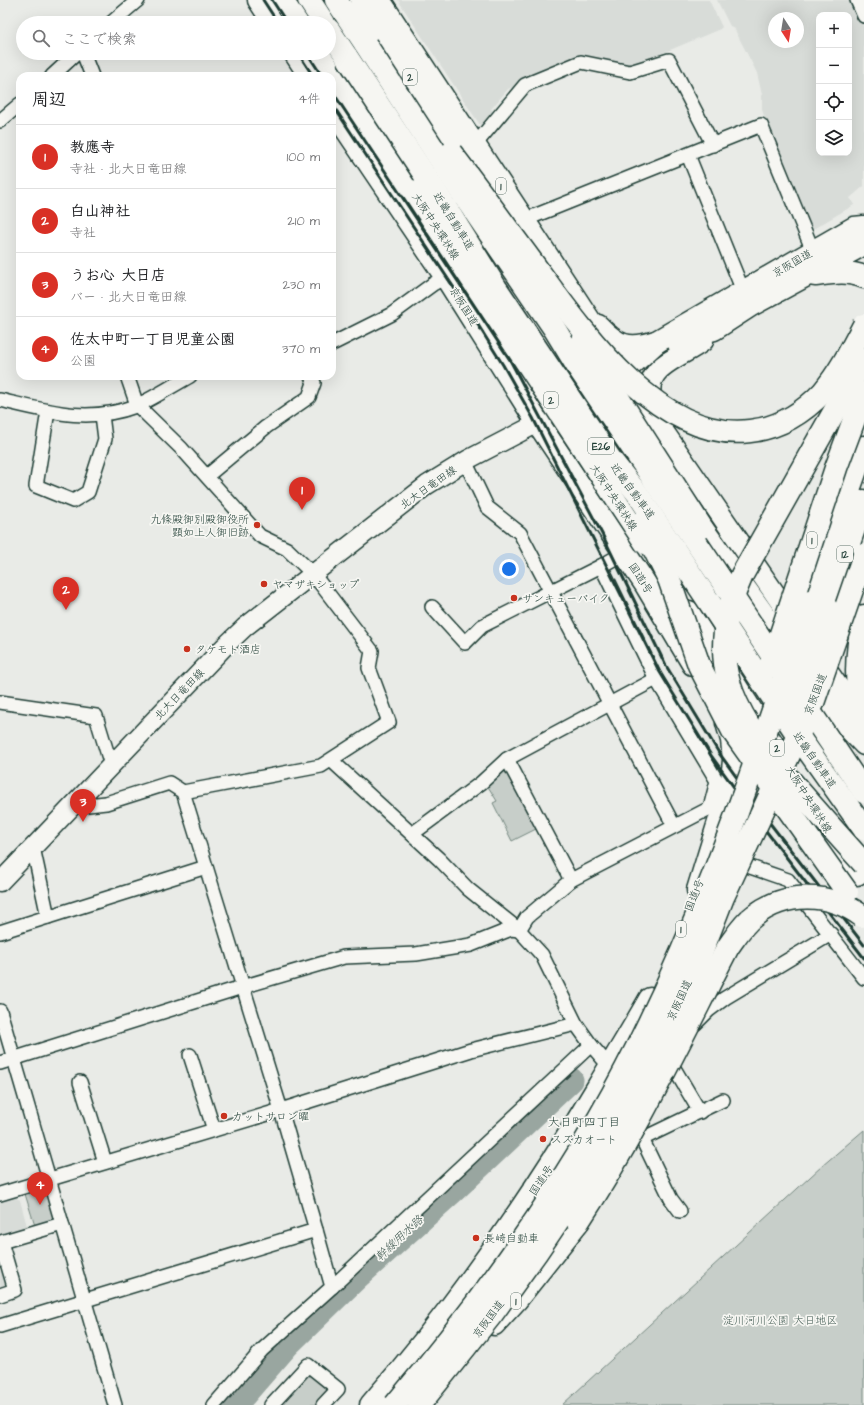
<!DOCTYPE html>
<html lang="ja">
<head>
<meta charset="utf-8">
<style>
  :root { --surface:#fff; --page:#f2f2f2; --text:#202124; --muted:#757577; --line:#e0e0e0; --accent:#d93025 }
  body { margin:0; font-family:"Architects Daughter","Klee One",sans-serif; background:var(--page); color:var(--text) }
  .controls { position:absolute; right:12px; top:12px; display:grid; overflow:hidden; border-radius:8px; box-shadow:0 4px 16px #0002 }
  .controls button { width:36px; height:36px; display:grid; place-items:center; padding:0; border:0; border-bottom:1px solid var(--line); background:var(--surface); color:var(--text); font:20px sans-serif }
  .compass { position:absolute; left:768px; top:12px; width:36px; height:36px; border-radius:50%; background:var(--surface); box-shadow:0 4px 16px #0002; rotate:168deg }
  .you { position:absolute; left:509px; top:569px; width:14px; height:14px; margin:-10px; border:3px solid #fff; border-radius:50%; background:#1a73e8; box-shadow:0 0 0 6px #1a73e833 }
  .badge { display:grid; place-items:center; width:26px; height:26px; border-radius:50%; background:var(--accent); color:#fff; font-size:13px; font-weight:700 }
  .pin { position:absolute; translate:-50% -33px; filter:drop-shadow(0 1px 2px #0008) }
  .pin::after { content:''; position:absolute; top:21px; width:14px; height:12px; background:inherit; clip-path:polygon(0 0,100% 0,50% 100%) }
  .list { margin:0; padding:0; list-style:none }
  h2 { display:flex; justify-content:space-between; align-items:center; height:52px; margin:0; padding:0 16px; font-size:17px }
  h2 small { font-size:13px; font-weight:400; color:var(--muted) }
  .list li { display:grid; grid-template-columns:26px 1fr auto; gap:12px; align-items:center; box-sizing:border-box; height:64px; padding:0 16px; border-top:1px solid var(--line) }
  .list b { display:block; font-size:15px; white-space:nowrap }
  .list p { margin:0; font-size:13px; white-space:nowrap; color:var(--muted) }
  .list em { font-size:13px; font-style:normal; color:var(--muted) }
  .icon { flex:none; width:22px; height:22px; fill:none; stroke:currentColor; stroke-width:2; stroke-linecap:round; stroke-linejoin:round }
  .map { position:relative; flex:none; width:864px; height:1405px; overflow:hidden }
  .search { position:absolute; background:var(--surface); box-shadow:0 4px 16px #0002; left:16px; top:16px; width:320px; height:44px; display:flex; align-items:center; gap:10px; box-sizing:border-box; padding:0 14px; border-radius:22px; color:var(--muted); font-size:15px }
  .panel { position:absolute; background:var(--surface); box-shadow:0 4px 16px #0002; left:16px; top:72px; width:320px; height:308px; border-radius:12px }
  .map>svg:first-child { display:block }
</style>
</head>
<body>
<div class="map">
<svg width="864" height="1405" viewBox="0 0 864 1405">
  <rect width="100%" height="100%" fill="#e9ebe7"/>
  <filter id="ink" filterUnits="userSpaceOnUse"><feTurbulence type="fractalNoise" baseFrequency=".025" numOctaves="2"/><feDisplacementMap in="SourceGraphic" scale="8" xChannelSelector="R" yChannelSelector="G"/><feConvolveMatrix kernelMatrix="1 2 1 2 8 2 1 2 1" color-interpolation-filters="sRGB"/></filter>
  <g filter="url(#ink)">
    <g fill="#d8dcd8" fill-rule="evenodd">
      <path d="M398,0H709L722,27L720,29L627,68L580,58L508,89L491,109L494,112L482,128Z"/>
      <path d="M717,0H853L864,25V186L850,198L854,205L808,232L762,110V95L757,73L734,28L730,26ZM819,15H849V153H819ZM774,18H798V42H774Z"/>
      <path d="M13,1196L20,1200L28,1230L0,1237V1200Z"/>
      <path d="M0,1246L10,1285L0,1291Z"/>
    </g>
    <g fill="#c7cec9" stroke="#73867e">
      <path d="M504,767L540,827L512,841L493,803L497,801L487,785Z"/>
      <path d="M864,1130V1405H562L822,1166Z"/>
      <path d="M41,1189L46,1191L54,1217L51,1222L35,1226L25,1194Z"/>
      <path d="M306,1372L327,1385V1391L315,1405H277Z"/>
    </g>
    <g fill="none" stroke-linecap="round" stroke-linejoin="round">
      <path stroke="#99a6a0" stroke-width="25" d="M235,1405L287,1345L356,1278L455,1189L571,1080"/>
      <defs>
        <g id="street">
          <path d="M857,0L864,16"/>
          <path d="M111,23L138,0"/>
          <path d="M83,53L92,76"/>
          <path d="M52,76L77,53"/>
          <path d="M0,121L20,104"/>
          <path d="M474,146L525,85L581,62L630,72L669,60L713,145"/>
          <path d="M688,155L743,291"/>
          <path d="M524,220L761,125L813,251"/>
          <path d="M332,344L392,314L433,284L446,277"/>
          <path d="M127,376L137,405L182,449L260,536L287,549L313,574L372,651L369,668L389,722L321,766L183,792"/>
          <path d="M0,400C47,411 88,424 136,406C154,398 172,386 190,376"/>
          <path d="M48,411L36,486L73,501L88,492L105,439L102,415"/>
          <path d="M465,461L487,507L520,533L674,826"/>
          <path d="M207,476L266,427L309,397L314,383L311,376"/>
          <path d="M432,607L465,643L482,626L601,566"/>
          <path d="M0,702L96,716L111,765"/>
          <path d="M507,759L656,679"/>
          <path d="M332,761L439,859L468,889L519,930L542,955L576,1024L591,1045L610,1067L615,1070"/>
          <path d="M412,834L481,783L507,759L571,880"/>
          <path d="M33,847L48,917"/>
          <path d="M733,861L788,880L864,978"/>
          <path d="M519,930L527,917L571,880L710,808L717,781L656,679L601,566L624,553"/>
          <path d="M0,932L206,867"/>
          <path d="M0,1011L115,1405"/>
          <path d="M695,1024L709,1010L725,998L831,934"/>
          <path d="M190,1055L214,1130"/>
          <path d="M668,1058L700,1112"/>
          <path d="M0,1063L242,987L344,957L416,954L471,945L511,929L519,930"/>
          <path d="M80,1082L105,1162"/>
          <path d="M0,1194L281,1110L471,1050L576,1024"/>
          <path d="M680,1211L671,1199L642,1139L723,1100"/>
          <path d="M332,1287L591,1045"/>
          <path d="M0,1295L15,1290L1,1242L62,1224"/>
          <path d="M0,1326L316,1230L281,1110L183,792L169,783L106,803L70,807"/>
          <path d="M214,1405L262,1350L332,1287L316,1230"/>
          <path d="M271,1405L308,1365L338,1389L323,1405"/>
        </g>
        <path id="secondary" d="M0,882L224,647L245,627L427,485L469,459L538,423"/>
        <g id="primary">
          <path d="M283,0L298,23"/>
          <path d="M360,0L460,154"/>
          <path d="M319,53L412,190"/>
          <path d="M633,387L795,623"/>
          <path d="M583,396L653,499"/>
          <path d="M655,409C636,367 678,360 703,341"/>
          <path d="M703,528L788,647"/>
          <path d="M689,611L773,743"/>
          <path d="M817,656L864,724"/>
          <path d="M810,678L840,720L864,745"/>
        </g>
        <g id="highway">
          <path d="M259,0L274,23"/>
          <path d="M309,0L324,23"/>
          <path d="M336,0L366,45"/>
          <path d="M379,0L605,344"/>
          <path d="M329,30L347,57"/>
          <path d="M295,53L310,76"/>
          <path d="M332,108L446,277L538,423L646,585L693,664"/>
          <path d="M815,275C832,273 847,270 864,277"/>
          <path d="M598,326C617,346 628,351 656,342"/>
          <path d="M679,344L698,333L714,329L751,305L864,244"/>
          <path d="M556,412L623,372L656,342L854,228L864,227"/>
          <path d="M810,601L864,447"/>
          <path d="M826,607L864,501"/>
          <path d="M864,616C856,650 853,684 864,718"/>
          <path d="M827,837L857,874"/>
          <path d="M698,890L732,780L734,760L732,740L727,723"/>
          <path d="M494,1324L517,1299L578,1222"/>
          <path d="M371,1405C457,1307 531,1200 598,1087C615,1058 633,1029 650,999"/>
        </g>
      </defs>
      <use href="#street" stroke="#1f3d34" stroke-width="16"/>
      <use href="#secondary" stroke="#1f3d34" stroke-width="21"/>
      <use href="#primary" stroke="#1f3d34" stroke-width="23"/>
      <use href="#highway" stroke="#1f3d34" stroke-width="25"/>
      <use href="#street" stroke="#f6f6f2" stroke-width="13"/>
      <use href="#secondary" stroke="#f6f6f2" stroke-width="18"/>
      <use href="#primary" stroke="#f6f6f2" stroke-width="20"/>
      <use href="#highway" stroke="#f6f6f2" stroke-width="22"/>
      <g stroke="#1f3d34" stroke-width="3">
        <path d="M263,0L278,23"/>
        <path d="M272,0L287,23"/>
        <path d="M298,53L313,76"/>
        <path d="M307,53L322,76"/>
        <path d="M332,91L510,360L602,534L665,664L719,753L769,822L864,945"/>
        <path d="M332,104L470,312L503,365L533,418L658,669L712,757L763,827L864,958"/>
      </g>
      <defs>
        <g id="primary-bridge">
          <path d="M412,190L645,544"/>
          <path d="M582,340L703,528"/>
        </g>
        <g id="highway-bridge">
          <path d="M366,45L462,193L554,328L576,364L864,792"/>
          <path d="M347,57L436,192L496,288L611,460L637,493L803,743L864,829"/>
          <path d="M451,153C478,188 503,223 529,258C577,323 656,443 750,431C779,428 803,413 823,392C840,372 852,348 864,325"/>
          <path d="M864,359L742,575C704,659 730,707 784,773C810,804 837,834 864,864"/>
          <path d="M641,523L669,579L699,665L734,733L847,892"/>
          <path d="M770,667L836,468L864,393"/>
          <path d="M793,704L826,607"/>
          <path d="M578,1222C636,1134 680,1040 728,947C736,936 743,924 754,916C786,891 829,892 862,916"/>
          <path d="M395,1405C471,1315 541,1220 599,1118C692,956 751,777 810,601"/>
          <path d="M419,1405L492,1314L536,1253L578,1191L616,1126L679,1001L702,951L723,897L813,703L864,555"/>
        </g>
      </defs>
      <use href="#primary-bridge" stroke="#1f3d34" stroke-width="23" stroke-linecap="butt"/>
      <use href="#highway-bridge" stroke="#1f3d34" stroke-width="25" stroke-linecap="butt"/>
      <use href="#primary-bridge" stroke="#f6f6f2" stroke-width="20"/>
      <use href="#highway-bridge" stroke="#f6f6f2" stroke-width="22"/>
    </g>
  </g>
  <g fill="#c8321e" stroke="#f6f6f2" stroke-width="1.5">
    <circle cx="257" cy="525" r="4"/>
    <circle cx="264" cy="584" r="4"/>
    <circle cx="514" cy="598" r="4"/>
    <circle cx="187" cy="649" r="4"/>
    <circle cx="224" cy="1116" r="4"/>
    <circle cx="543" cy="1139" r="4"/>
    <circle cx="476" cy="1238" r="4"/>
  </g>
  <g text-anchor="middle" stroke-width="3.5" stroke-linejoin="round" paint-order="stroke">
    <g fill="#f6f6f2" stroke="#60746d" stroke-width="1">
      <rect x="403" y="69" width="14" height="16" rx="3"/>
      <rect x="496" y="178" width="10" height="16" rx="3"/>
      <rect x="544" y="392" width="14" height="16" rx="3"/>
      <rect x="588" y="438" width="26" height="16" rx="3"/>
      <rect x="807" y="532" width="10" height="16" rx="3"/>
      <rect x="837" y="546" width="16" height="16" rx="3"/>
      <rect x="770" y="740" width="14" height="16" rx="3"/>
      <rect x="676" y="921" width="10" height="16" rx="3"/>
      <rect x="511" y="1293" width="10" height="16" rx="3"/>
    </g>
    <g font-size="10" font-weight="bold" fill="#1f3d34">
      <text x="410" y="81">2</text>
      <text x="501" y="190">1</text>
      <text x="551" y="404">2</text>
      <text x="601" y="450">E26</text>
      <text x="812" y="544">1</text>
      <text x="845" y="558">12</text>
      <text x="777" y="752">2</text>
      <text x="681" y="933">1</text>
      <text x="516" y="1305">1</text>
    </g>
    <g font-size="11" fill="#1f3d34" stroke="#f6f6f2">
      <text transform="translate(454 221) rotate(58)" y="4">近畿自動車道</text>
      <text transform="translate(436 226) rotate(57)" y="4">大阪中央環状線</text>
      <text transform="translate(792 263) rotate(-30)" y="4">京阪国道</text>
      <text transform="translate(464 306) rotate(58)" y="4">京阪国道</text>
      <text transform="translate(428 487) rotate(-35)" y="4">北大日竜田線</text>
      <text transform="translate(633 491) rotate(54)" y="4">近畿自動車道</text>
      <text transform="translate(614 497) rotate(57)" y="4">大阪中央環状線</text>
      <text transform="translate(641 578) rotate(57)" y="4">国道1号</text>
      <text transform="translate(179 694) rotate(-46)" y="4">北大日竜田線</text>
      <text transform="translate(815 694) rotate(-69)" y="4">京阪国道</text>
      <text transform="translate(815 760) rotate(55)" y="4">近畿自動車道</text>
      <text transform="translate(809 799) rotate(58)" y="4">大阪中央環状線</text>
      <text transform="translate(694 895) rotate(-69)" y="4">国道1号</text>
      <text transform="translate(679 1000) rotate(-65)" y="4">京阪国道</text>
      <text transform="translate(541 1180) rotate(-57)" y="4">国道1号</text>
      <text transform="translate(488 1319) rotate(-53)" y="4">京阪国道</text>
    </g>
    <g font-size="11" fill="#1f3d34" stroke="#f6f6f2" text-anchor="start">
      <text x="249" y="523" text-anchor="end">九條殿御別殿御役所<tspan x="249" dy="13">顕如上人御旧跡</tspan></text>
      <text x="272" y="588">ヤマザキショップ</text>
      <text x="522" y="602">サンキューバイク</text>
      <text x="195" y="653">タケモト酒店</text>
      <text x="232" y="1120">カットサロン曜</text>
      <text x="551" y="1143">スズカオート</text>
      <text x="484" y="1242">長崎自動車</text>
    </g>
    <g font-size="11" fill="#415a52" stroke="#f6f6f2">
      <text x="780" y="1324">淀川河川公園 大日地区</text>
    </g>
    <g font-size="12" fill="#1f3d34" stroke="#f6f6f2">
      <text x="584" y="1126">大日町四丁目</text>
    </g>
    <g font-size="12" font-style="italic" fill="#445c54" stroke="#f6f6f2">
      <text transform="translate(399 1238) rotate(-43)" y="4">幹線用水路</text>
    </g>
  </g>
</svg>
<div class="controls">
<button>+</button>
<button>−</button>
<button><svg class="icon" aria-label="locate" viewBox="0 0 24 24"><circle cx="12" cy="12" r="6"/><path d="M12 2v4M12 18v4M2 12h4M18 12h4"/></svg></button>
<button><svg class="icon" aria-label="layers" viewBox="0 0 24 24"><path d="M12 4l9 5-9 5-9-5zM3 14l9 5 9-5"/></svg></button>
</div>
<svg class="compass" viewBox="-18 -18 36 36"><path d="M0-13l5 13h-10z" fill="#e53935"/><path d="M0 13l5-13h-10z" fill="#757577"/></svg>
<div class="you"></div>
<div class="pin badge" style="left:302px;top:510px">1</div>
<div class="pin badge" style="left:66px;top:610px">2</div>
<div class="pin badge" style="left:83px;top:822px">3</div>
<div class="pin badge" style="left:40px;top:1205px">4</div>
<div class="search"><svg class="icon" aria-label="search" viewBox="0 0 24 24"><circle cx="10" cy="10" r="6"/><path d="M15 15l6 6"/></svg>ここで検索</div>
<section class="panel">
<h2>周辺<small>4件</small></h2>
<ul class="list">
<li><span class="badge">1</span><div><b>教應寺</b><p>寺社 · 北大日竜田線</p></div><em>100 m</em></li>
<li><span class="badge">2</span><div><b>白山神社</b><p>寺社</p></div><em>210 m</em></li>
<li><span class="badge">3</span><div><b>うお心 大日店</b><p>バー · 北大日竜田線</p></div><em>230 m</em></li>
<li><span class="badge">4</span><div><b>佐太中町一丁目児童公園</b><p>公園</p></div><em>370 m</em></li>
</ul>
</section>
</div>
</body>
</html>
